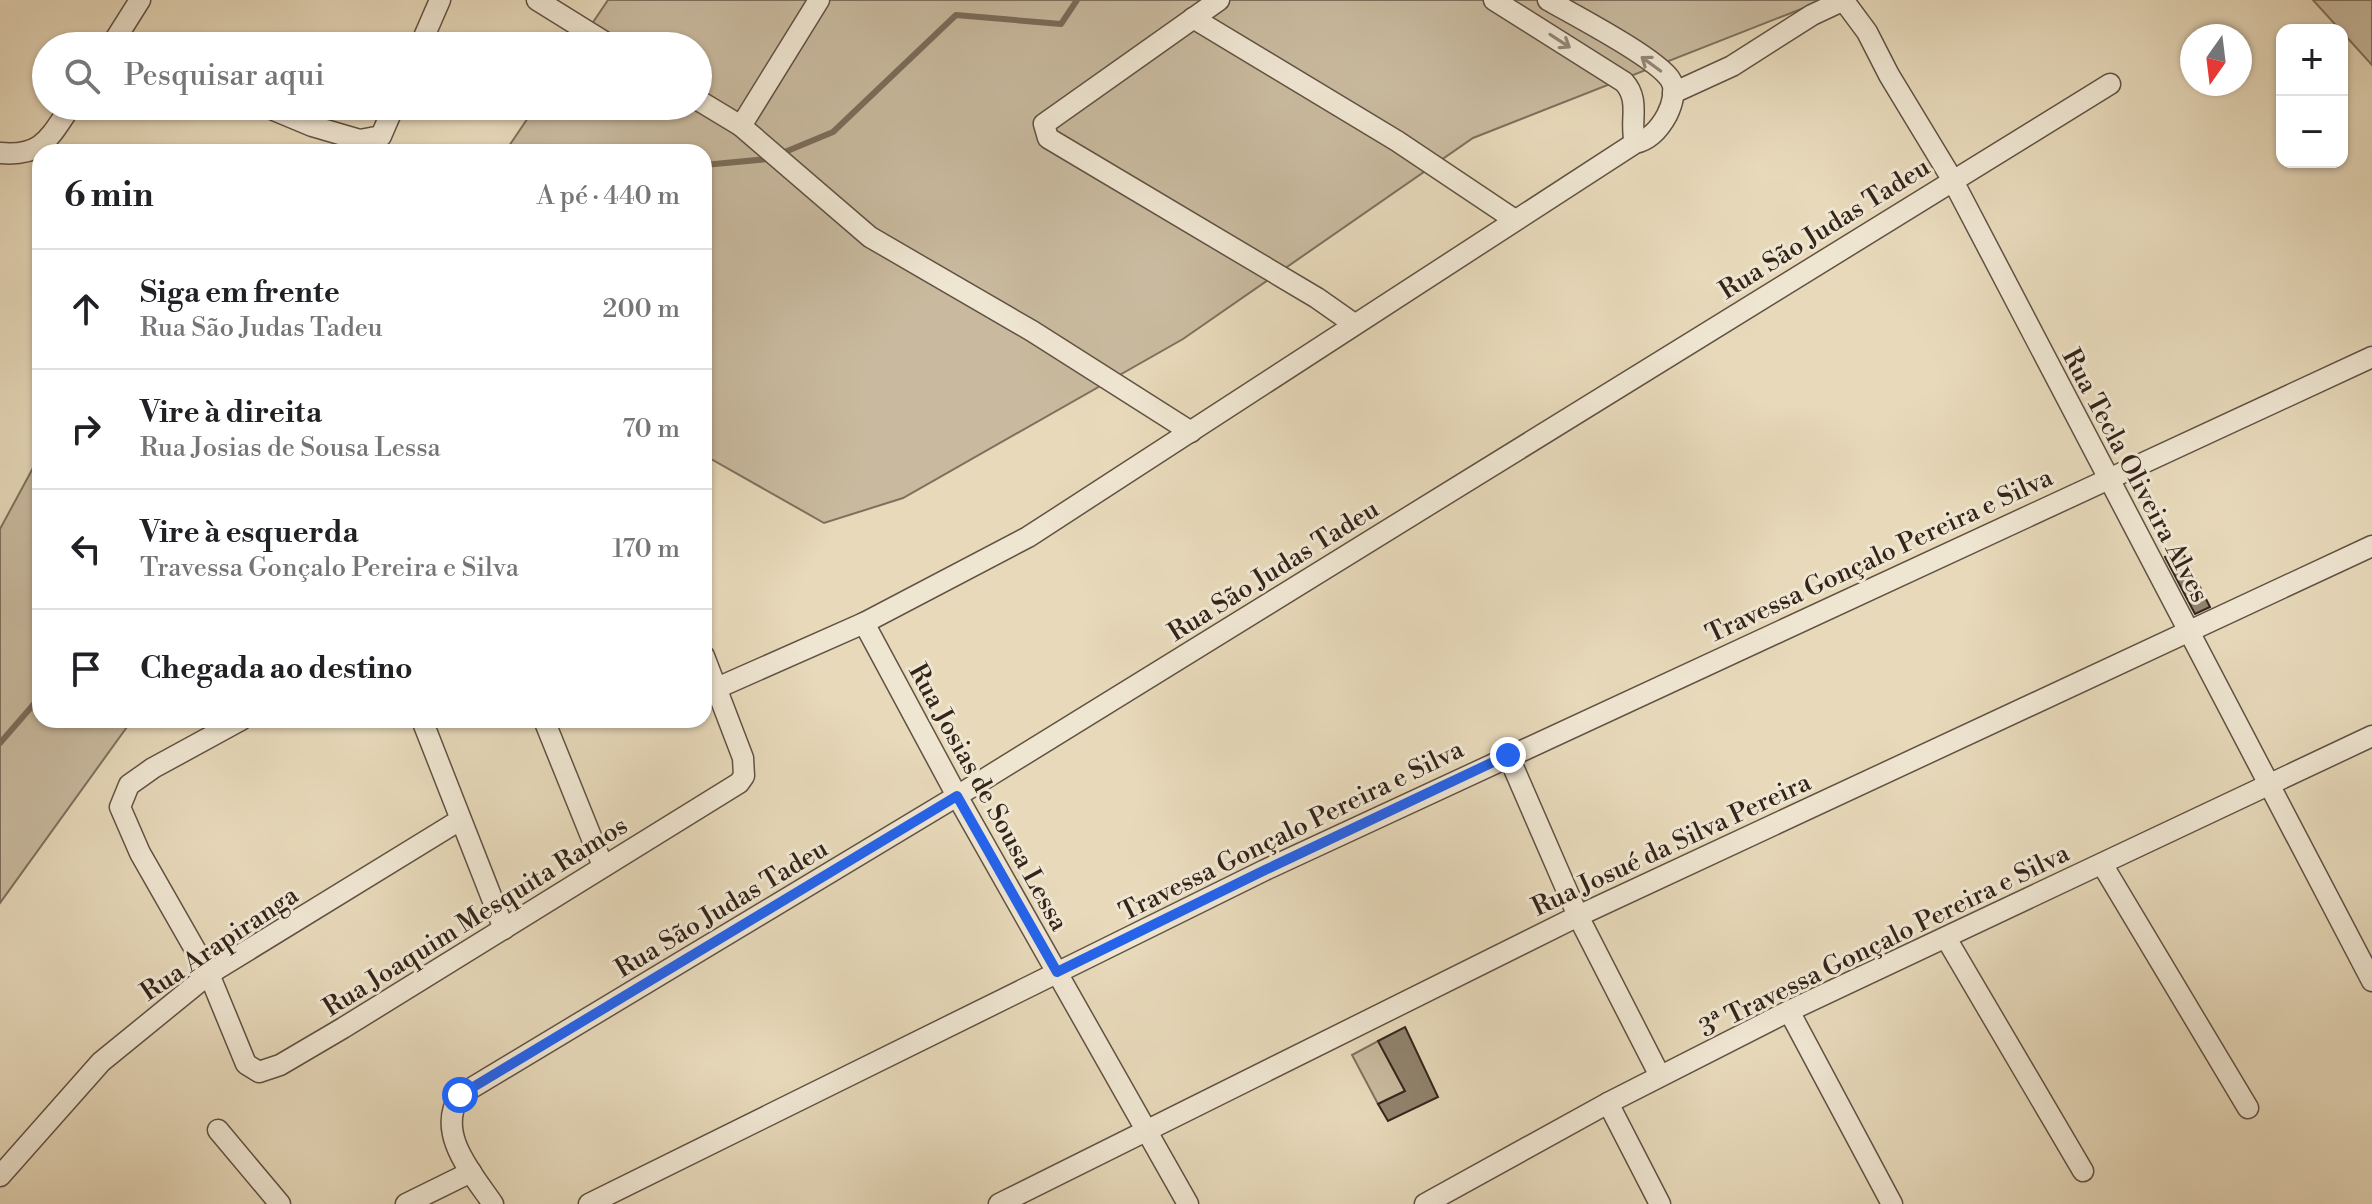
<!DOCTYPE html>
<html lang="pt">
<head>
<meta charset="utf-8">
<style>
  :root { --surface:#fff; --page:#f6f6f6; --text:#202124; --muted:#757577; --line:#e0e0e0 }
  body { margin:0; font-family:"Libre Bodoni",serif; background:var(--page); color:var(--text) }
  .controls { position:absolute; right:24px; top:24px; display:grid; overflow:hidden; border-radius:16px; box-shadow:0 2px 6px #0004 }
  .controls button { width:72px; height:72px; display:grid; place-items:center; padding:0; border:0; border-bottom:2px solid var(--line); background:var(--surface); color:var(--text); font:40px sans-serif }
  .compass { position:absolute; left:2180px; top:24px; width:72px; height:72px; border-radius:50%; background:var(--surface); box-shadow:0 2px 6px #0004; rotate:194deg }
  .stop { position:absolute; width:24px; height:24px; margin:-18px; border:6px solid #2563eb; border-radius:50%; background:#fff }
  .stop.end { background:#2563eb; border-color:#fff; box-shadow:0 2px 8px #0008 }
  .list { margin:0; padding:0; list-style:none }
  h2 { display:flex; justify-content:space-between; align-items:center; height:104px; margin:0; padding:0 32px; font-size:34px }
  h2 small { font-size:26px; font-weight:400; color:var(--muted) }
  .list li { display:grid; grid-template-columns:52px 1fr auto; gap:24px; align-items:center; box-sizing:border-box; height:120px; padding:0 32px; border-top:2px solid var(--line) }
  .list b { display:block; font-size:30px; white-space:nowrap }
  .list p { margin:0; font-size:26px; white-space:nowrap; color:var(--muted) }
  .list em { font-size:26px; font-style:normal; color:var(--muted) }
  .icon { flex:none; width:44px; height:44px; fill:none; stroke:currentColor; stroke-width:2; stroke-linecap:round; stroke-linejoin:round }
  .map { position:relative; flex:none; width:2372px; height:1204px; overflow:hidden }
  .search { position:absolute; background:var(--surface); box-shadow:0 2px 6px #0004; left:32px; top:32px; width:680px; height:88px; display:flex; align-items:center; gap:20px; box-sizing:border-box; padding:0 28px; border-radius:44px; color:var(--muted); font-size:30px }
  .panel { position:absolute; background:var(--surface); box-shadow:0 2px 6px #0004; left:32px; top:144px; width:680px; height:584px; border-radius:24px }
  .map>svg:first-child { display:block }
</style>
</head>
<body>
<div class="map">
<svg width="2372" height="1204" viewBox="0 0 2372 1204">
  <rect width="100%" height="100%" fill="#e7d9ba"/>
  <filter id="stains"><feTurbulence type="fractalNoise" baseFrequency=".0025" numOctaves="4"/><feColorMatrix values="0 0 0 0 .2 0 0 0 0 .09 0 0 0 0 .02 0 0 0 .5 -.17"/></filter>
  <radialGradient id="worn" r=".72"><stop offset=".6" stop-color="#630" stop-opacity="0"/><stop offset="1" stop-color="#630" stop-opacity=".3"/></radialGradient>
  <g fill="#c9ba9f" stroke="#7e705d" stroke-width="2">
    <path d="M608,0H1824L1473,138L1183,339L903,498L824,523L704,455V152H505L536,106H698V46H577Z"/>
    <path d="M2313,0H2372V65Z"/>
    <path d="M40,455V720H132L0,903V529Z"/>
    <path d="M1378,1041L1405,1091L1378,1104L1352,1055Z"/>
  </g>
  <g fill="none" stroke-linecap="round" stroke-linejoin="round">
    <g stroke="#7b6c5a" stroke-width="6">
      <path d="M704,165L768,159L833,132L956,15L1061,24L1077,0"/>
      <path d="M0,743L40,697"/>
    </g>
  </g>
  <g fill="#91836e" stroke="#34251b" stroke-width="2">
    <path d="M2181,549L2210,607L2195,614L2165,557Z"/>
    <path d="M1405,1027L1438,1097L1388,1121L1378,1104L1405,1091L1378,1041Z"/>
  </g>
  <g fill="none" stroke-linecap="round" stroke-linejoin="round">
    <defs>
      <g id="minor">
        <path d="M537,0L611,46"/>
        <path d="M1219,0L1044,124L1048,138L1317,298L1354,324"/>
        <path d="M1494,0L1624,82C1641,101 1629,121 1635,143"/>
        <path d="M1844,1L1867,32L1889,75L1952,179L2372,981"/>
        <path d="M1193,18L1397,141L1515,220"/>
        <path d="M111,46L140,0"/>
        <path d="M420,46L440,0"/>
        <path d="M1673,93L1732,66L1812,15L1844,0"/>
        <path d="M698,100L741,126L870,237L1032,331L1191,432"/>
        <path d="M264,106L312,126L360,140L381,136L394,106"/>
        <path d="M741,126L819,0"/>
        <path d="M0,153C42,157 49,138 71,106"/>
        <path d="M864,623L957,796L1188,1204"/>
        <path d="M717,688L864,623L1028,537L1635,143C1650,140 1660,128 1667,115C1672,105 1677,89 1670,79C1655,57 1574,15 1548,0"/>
        <path d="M241,720L153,768L129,785L120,807L140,853L209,974L246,1064L259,1072L280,1065L343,1028L739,783L744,776L743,758L704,656"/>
        <path d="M422,720L504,929"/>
        <path d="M544,720L603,866"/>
        <path d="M1508,755L1578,916L1660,1076"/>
        <path d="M2102,864L2248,1108"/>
        <path d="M1946,938L2083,1171"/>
        <path d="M1789,1011L1892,1204"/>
        <path d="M1608,1103L1660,1204"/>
        <path d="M218,1130L280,1204"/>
        <path d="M0,1176L101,1062L209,974L460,820"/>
        <path d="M406,1204L471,1172"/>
        <path d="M493,1204C472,1173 435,1133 460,1095L957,796L2110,84"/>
        <path d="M589,1204L1265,870L2372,357"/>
        <path d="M999,1204L1578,916L2372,546"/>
        <path d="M1425,1204L1608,1103L1789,1011L2372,736"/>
      </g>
    </defs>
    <use href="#minor" stroke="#615243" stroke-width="23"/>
    <use href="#minor" stroke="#efe6d2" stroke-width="20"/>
  </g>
  <defs><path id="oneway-shaft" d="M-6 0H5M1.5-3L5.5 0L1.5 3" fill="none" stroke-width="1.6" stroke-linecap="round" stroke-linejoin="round" transform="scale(2)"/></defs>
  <g stroke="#928676">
    <use href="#oneway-shaft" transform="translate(1560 41) rotate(33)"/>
    <use href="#oneway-shaft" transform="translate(1651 64) rotate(-144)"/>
  </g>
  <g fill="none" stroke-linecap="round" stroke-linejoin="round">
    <path stroke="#2563eb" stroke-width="10" d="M460,1095L957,796L1057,972L1265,870L1508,755"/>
  </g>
  <g text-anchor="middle" stroke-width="6" stroke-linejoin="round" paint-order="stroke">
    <g font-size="26" fill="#34251b" stroke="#efe6d2">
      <text transform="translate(1824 228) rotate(-32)" y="9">Rua São Judas Tadeu</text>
      <text transform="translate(2136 475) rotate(62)" y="9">Rua Tecla Oliveira Alves</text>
      <text transform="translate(1879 555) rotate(-25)" y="9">Travessa Gonçalo Pereira e Silva</text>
      <text transform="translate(1273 570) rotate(-32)" y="9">Rua São Judas Tadeu</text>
      <text transform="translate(989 797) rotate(61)" y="9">Rua Josias de Sousa Lessa</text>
      <text transform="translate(1291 830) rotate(-26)" y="9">Travessa Gonçalo Pereira e Silva</text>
      <text transform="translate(1671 844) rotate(-25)" y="9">Rua Josué da Silva Pereira</text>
      <text transform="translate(721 908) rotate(-31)" y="9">Rua São Judas Tadeu</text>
      <text transform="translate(475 916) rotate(-32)" y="9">Rua Joaquim Mesquita Ramos</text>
      <text transform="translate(1884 940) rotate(-26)" y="9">3ª Travessa Gonçalo Pereira e Silva</text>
      <text transform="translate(219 943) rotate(-34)" y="9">Rua Arapiranga</text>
    </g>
  </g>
  <rect width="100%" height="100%" filter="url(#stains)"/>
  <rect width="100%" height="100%" fill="url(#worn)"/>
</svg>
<div class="controls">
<button>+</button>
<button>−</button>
</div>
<svg class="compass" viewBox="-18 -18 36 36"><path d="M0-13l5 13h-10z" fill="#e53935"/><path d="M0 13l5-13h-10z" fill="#757577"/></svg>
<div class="stop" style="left:460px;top:1095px"></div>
<div class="stop end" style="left:1508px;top:755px"></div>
<div class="search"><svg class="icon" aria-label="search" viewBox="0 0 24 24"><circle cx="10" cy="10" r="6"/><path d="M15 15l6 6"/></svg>Pesquisar aqui</div>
<section class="panel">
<h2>6 min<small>A pé · 440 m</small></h2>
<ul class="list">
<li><svg class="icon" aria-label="ahead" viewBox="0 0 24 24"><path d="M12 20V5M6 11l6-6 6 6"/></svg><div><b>Siga em frente</b><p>Rua São Judas Tadeu</p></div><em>200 m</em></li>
<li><svg class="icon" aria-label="right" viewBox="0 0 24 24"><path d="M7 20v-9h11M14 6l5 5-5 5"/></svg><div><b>Vire à direita</b><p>Rua Josias de Sousa Lessa</p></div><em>70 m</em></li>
<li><svg class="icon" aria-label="left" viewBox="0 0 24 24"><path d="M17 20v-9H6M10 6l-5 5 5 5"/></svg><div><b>Vire à esquerda</b><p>Travessa Gonçalo Pereira e Silva</p></div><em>170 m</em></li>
<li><svg class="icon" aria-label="arrive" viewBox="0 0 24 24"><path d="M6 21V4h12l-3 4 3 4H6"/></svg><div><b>Chegada ao destino</b></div></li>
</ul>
</section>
</div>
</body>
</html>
